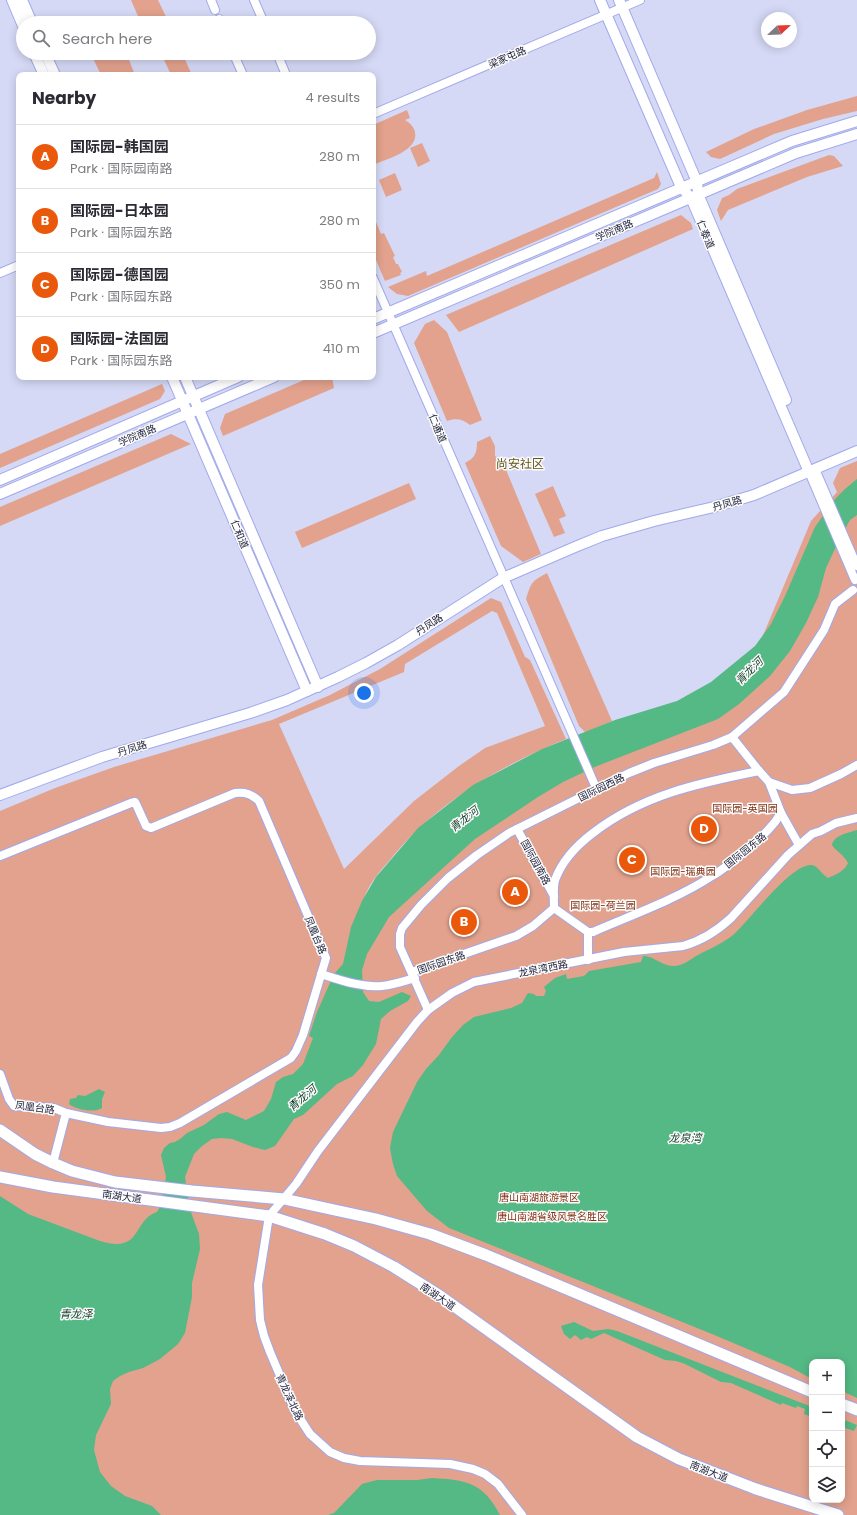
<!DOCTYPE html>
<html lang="en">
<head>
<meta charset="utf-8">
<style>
  :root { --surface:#fff; --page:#f7f7f7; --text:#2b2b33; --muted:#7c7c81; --line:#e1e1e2; --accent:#ea580c }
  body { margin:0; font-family:Poppins,"Noto Sans SC",sans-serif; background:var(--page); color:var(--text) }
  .controls { position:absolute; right:12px; bottom:12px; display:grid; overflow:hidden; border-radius:8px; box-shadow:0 2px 10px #0003 }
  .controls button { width:36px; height:36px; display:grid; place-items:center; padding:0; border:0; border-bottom:1px solid var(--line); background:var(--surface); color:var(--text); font:20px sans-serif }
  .compass { position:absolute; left:761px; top:12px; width:36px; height:36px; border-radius:50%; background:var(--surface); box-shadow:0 2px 10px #0003; rotate:67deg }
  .you { position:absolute; left:364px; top:693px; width:14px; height:14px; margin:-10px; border:3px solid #fff; border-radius:50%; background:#1a73e8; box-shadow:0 0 0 6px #1a73e833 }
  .badge { display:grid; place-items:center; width:26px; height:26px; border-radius:50%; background:var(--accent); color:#fff; font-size:13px; font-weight:700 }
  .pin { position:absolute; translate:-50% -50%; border:2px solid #fff; box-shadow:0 1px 4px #0006 }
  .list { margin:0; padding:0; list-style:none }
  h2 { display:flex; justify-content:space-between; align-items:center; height:52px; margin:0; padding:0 16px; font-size:17px }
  h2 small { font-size:13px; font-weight:400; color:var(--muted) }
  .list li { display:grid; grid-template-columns:26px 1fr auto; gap:12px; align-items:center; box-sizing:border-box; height:64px; padding:0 16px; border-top:1px solid var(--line) }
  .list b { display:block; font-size:15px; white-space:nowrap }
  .list p { margin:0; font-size:13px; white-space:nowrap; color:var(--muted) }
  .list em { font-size:13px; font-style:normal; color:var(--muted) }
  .icon { flex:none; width:22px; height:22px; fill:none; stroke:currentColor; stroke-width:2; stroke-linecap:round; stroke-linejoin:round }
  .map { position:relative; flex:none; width:857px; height:1515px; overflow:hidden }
  .search { position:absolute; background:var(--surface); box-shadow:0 2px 10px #0003; left:16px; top:16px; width:360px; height:44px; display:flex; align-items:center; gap:10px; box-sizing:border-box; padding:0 14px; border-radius:22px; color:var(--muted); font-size:15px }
  .panel { position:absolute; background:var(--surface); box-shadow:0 2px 10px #0003; left:16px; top:72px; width:360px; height:308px; border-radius:8px }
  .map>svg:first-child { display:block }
</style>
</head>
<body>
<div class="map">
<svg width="857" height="1515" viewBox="0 0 857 1515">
  <rect width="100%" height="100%" fill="#d5d9f5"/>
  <g fill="#e2a28d" fill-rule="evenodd">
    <path d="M131,0H158L169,23H141Z"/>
    <path d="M94,53H122L127,55L135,75H101L91,54Z"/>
    <path d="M161,53H182L192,75H171Z"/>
    <path d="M857,96V111L823,119L774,134L720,159L711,157L706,152L754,129L807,110Z"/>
    <path d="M407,110L410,118L405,120C410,123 414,127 415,132C419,151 386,159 373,165V125Z"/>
    <path d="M422,143L430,161L418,167L410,148Z"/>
    <path d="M829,155L834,156L843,166L807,177L728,210L721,221L717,210L722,198L729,195L737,189Z"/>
    <path d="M657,172L661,184L658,189L408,296L397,294L388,287L426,271L427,276L654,178Z"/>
    <path d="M395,173L402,190L386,197L379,180Z"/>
    <path d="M681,215L691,223L693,229L459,332L446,315Z"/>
    <path d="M376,222L381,234L384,233L395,256L393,257L396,264H398L402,272L400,273L401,275L385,281L373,253V223Z"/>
    <path d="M434,320L447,332L482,420L470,425C463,419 456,418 447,421L414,343L425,324Z"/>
    <path d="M311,377H332L334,388L223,436L220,428L225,414Z"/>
    <path d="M162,384L165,391L160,399L0,468V454Z"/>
    <path d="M171,434L191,444L0,526V507Z"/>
    <path d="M490,436L495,446V456L502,461L504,465L541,554L523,562L501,546L465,463C475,458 477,453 477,442Z"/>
    <path d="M857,461V1515H0V811L55,788L114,767L272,720L330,695L380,669L491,598L501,602L525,657L530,660L566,739C498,767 435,803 389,861C379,872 368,885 364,899L686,706L756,652L811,521L837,492L833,483L840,468ZM492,611L497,613L545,726L485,748L459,766L414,801L344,869L279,724L404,672L405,664ZM812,1362H842V1500H812Z"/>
    <path d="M409,483L416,499L302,548L295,532Z"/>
    <path d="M553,486L566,516L559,519L565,533L554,537L535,494Z"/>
    <path d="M547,573L612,721L586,733L579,726L526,599C531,582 532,581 547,573Z"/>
  </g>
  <g fill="#54b985">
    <path d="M857,479V515L850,520L841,536L826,568L818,597L806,623L790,651L770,676L739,704L718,719L597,766L563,782L538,797L475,839L389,917L367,954L362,970L363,992L369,1001L379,1002L402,992L411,996L408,1001L390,1011L381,1019L376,1044L363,1065L353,1076L337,1084L303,1115L294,1119L275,1146L265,1150L253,1147L232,1139L221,1138L212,1139L202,1146L194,1154L185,1177L189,1207L199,1234L200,1249L192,1283V1297L185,1333L178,1344L160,1359L143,1368L129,1372L120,1376L113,1381L110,1389L111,1404L96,1435L94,1450L100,1472L111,1486L125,1496L152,1506L161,1515H0V1196L28,1214L100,1241C143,1254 132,1220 157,1212L161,1205L166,1177L161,1155L164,1148L170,1143L175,1142L180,1139L187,1133L204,1125L219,1114L227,1112L246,1120L264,1111L271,1099L276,1082L283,1077L293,1074L303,1064L313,1038L309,1036L317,1012L334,974L343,964L351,927L362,901L376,877L418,828L473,785L542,749L615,720L677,701L711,682L755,646L771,624L785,596L815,527L835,499L845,489Z"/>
    <path d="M857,830V1398L842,1391V1362H812V1379L790,1367L712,1334L449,1228L427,1211L397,1176L393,1164L390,1148L393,1132L417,1082L426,1069L439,1055L452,1037L463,1025L474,1017L511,1008L522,1003L528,993L534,994L536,996H544L546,991L544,987L555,978L566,974L567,979L584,976L589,971L641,962L643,956C654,955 665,970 680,965C686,963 691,959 696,956C709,949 722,944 733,935C749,921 792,862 812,865C818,866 822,875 828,878C835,875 845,871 848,863C844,855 836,851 832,845C834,835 848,833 857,830Z"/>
    <path d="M99,1089L105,1092L102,1099V1108C94,1113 77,1110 69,1104L70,1099L76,1098L78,1095L85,1096Z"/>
    <path d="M574,1322L593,1331L608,1329L617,1331L812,1407V1417L804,1414L805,1409L797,1406L796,1408L782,1403L781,1405L731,1383L721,1382L685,1364L676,1361L665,1360L604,1333L591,1339L587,1337L581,1340L575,1335L570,1339L564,1334L561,1326Z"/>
    <path d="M842,1419L857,1425L854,1431L842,1427Z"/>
    <path d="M432,1478C466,1480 483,1482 500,1515H328L334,1513L362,1484L377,1480H417Z"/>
  </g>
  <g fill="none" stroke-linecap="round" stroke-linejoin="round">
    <defs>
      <g id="minor">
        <path d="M211,0L215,10"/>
        <path d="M254,0L264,23"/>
        <path d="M219,19L221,23"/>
        <path d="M277,53L286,75"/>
        <path d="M235,57L243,75"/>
        <path d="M373,114L640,0"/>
        <path d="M0,273L19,265"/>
        <path d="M373,278L597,790"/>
        <path d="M815,469L857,566"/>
        <path d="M809,472L855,580"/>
        <path d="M732,737L759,771L769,782L792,790L810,788L841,774L857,765"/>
        <path d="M769,782L781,813L799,845"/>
        <path d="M517,829L554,896"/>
        <path d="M0,856L131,803L135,802L136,804L146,826L151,828L235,793C246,792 251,794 259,801L326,958L303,1035L296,1051L291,1058L180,1123L170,1127L161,1128L108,1122L66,1113L54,1108L14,1106L9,1099L0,1074"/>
        <path d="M554,908L588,932H593C632,915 677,899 712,876C726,868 738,857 750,847C762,836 773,827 781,813"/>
        <path d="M588,960V932"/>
        <path d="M412,972L516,936L533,926L554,908C554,899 553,888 555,880C562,861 577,845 593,833C642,795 699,783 759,771"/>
        <path d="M321,974C340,980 362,988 382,986C393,985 405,981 415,978"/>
        <path d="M428,1010L400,947V934L402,928L421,905L448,878L477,855L509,833L629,773L654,763L713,745L732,737L784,692L824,630L835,604L853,590"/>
        <path d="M53,1163L66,1113"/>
        <path d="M522,1515L498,1484L485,1474L473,1469L450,1464L360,1461L344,1458L330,1452L310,1434L295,1411L270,1352L264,1336L260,1320L258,1285L269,1216L296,1184L318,1151L417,1022L428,1010L452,993L474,982L624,952L683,946C701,941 717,931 731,918L788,855L812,834L821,831L836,823L857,818"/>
      </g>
      <g id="major">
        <path d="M12,0L23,26"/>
        <path d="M22,0L32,23"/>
        <path d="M600,0L681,187L691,198L809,472"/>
        <path d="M619,0L697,182L698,194L786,400"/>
        <path d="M34,53L44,75"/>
        <path d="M45,53L55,75"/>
        <path d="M373,319L792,141L857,121"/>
        <path d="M373,333L796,153L857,134"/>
        <path d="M172,377L307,691"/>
        <path d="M185,377L318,687"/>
        <path d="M0,480L238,377"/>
        <path d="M0,494L274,377"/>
        <path d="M0,795L102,757L250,713L287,700L338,677L366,663L398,645L503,578L524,569L575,547L602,536L654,521L714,507L754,495L857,451"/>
      </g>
      <g id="highway">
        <path d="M0,1130L35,1154L53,1163L72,1171L115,1182L192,1191L284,1199L376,1219L430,1234L486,1255L812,1392"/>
        <path d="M0,1177L53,1187L269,1216L325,1234L354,1246L394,1267L440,1296L637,1437L679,1459L756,1489L838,1515"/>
        <path d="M842,1404L857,1410"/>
      </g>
    </defs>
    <use href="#minor" stroke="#a1a9eb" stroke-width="10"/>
    <use href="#major" stroke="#a1a9eb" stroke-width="12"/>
    <use href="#highway" stroke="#a1a9eb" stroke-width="13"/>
    <use href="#minor" stroke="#fff" stroke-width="8"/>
    <use href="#major" stroke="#fff" stroke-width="10"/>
    <use href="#highway" stroke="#fff" stroke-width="11"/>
  </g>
  <g text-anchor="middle" stroke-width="3" stroke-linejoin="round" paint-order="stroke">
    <g font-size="10" fill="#23253f" stroke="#fcfcfc">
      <text transform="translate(507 57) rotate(-23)" y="4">梁家屯路</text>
      <text transform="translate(614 230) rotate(-23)" y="4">学院南路</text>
      <text transform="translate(706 234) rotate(67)" y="4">仁泰道</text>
      <text transform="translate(438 428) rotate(67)" y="4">仁通道</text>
      <text transform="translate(137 435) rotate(-23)" y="4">学院南路</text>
      <text transform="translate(727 503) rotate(-16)" y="4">丹凤路</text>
      <text transform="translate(240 534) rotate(67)" y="4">仁和道</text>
      <text transform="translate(429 624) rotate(-33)" y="4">丹凤路</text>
      <text transform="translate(132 748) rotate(-17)" y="4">丹凤路</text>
      <text transform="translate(601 787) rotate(-26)" y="4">国际园西路</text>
      <text transform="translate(745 850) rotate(-39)" y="4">国际园东路</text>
      <text transform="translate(536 862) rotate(61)" y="4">国际园南路</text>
      <text transform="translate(316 935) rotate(67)" y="4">凤凰台路</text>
      <text transform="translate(441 962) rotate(-19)" y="4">国际园东路</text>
      <text transform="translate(543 968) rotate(-11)" y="4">龙泉湾西路</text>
      <text transform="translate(35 1107) rotate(8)" y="4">凤凰台路</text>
      <text transform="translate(122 1196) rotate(8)" y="4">南湖大道</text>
      <text transform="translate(438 1296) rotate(34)" y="4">南湖大道</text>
      <text transform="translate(290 1397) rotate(65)" y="4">青龙泽北路</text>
      <text transform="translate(709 1471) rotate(21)" y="4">南湖大道</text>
    </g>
    <g font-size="10" fill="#832f11" stroke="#fcfcfc">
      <text x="745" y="812">国际园-英国园</text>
      <text x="683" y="875">国际园-瑞典园</text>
      <text x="603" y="909">国际园-荷兰园</text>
      <text x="539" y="1201">唐山南湖旅游景区</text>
      <text x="552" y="1220">唐山南湖省级风景名胜区</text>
    </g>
    <g font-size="11" font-style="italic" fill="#123e28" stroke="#fcfcfc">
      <text transform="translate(749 671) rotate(-44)" y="4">青龙河</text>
      <text transform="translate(464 819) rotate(-38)" y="4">青龙河</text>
      <text transform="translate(302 1098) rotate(-40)" y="4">青龙河</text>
      <text x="685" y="1142">龙泉湾</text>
      <text x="76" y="1318">青龙泽</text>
    </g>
    <g font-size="12" fill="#605518" stroke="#fcfcfc">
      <text x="520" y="468">尚安社区</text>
    </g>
  </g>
</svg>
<div class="controls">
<button>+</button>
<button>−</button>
<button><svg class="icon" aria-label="locate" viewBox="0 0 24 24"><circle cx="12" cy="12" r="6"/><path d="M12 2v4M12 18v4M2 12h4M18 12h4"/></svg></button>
<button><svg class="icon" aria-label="layers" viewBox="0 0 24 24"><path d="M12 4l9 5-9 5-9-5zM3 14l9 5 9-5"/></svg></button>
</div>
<svg class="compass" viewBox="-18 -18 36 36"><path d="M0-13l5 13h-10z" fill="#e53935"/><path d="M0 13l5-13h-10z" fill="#7c7c81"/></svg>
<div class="you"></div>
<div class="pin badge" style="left:515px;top:892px">A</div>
<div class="pin badge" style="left:464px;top:922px">B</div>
<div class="pin badge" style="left:632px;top:860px">C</div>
<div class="pin badge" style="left:704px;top:829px">D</div>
<div class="search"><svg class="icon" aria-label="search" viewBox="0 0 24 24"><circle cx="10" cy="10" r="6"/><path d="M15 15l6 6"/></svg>Search here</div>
<section class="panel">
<h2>Nearby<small>4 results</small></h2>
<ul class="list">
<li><span class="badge">A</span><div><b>国际园-韩国园</b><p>Park · 国际园南路</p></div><em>280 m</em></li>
<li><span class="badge">B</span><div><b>国际园-日本园</b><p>Park · 国际园东路</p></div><em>280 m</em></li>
<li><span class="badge">C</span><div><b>国际园-德国园</b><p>Park · 国际园东路</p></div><em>350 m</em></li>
<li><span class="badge">D</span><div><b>国际园-法国园</b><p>Park · 国际园东路</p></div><em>410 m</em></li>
</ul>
</section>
</div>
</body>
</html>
